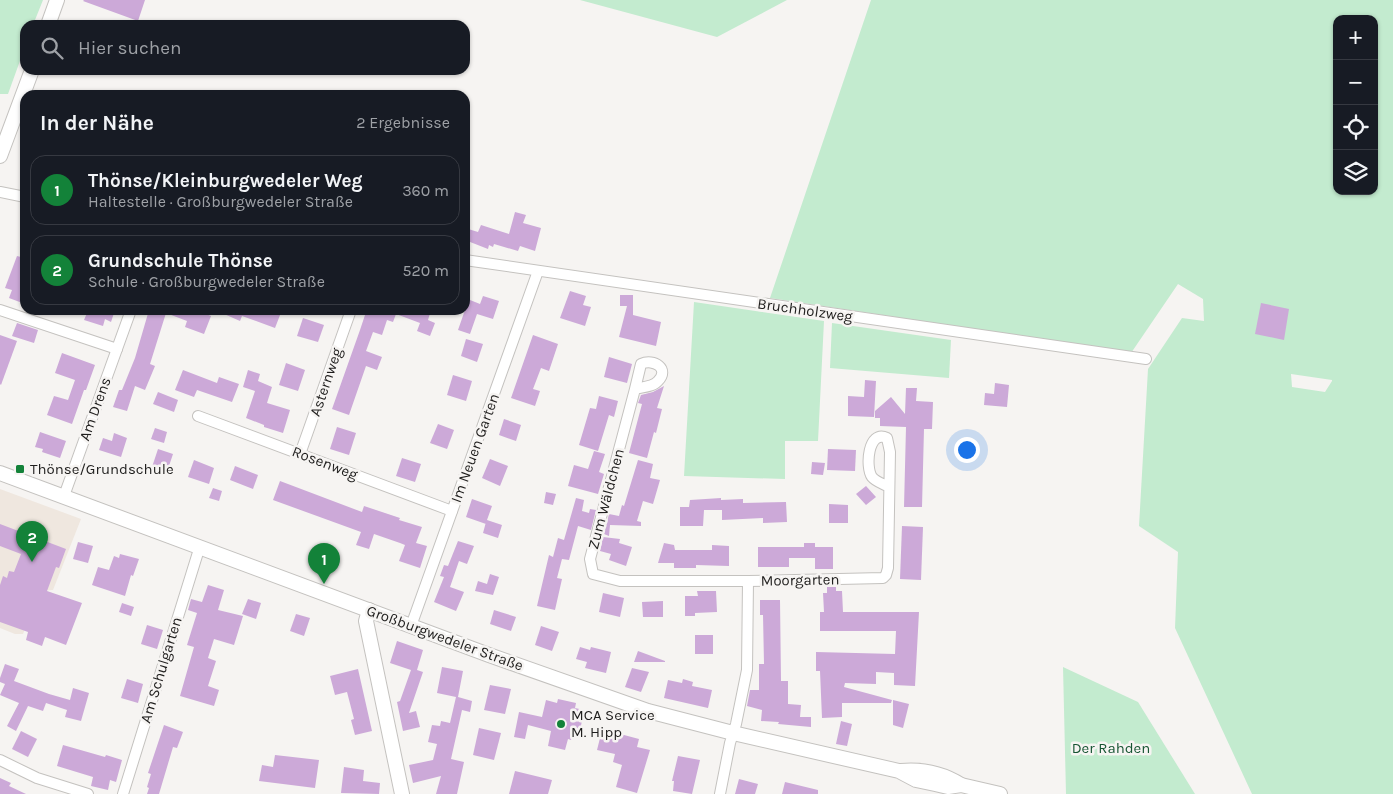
<!DOCTYPE html>
<html lang="de">
<head>
<meta charset="utf-8">
<style>
  :root { --surface:#171b24; --page:#242831; --text:#f1f3f6; --muted:#9ea1a6; --line:#363941; --accent:#138239 }
  body { margin:0; font-family:Karla,sans-serif; background:var(--page); color:var(--text) }
  .controls { position:absolute; right:15px; top:15px; display:grid; overflow:hidden; border-radius:10px; box-shadow:0 1px 4px #0004 }
  .controls button { width:45px; height:45px; display:grid; place-items:center; padding:0; border:0; border-bottom:1px solid var(--line); background:var(--surface); color:var(--text); font:25px sans-serif }
  .you { position:absolute; left:966px; top:449px; width:18px; height:18px; margin:-12px; border:4px solid #fff; border-radius:50%; background:#1a73e8; box-shadow:0 0 0 8px #1a73e833 }
  .badge { display:grid; place-items:center; width:32px; height:32px; border-radius:50%; background:var(--accent); color:#fff; font-size:16px; font-weight:700 }
  .pin { position:absolute; translate:-50% -41px; filter:drop-shadow(0 1px 2px #0008) }
  .pin::after { content:''; position:absolute; top:26px; width:18px; height:15px; background:inherit; clip-path:polygon(0 0,100% 0,50% 100%) }
  .list { margin:0; padding:0; list-style:none }
  h2 { display:flex; justify-content:space-between; align-items:center; height:65px; margin:0; padding:0 20px; font-size:21px }
  h2 small { font-size:16px; font-weight:400; color:var(--muted) }
  .list li { display:grid; grid-template-columns:32px 1fr auto; gap:15px; align-items:center; box-sizing:border-box; height:70px; margin:0 10px 10px; padding:0 10px; border:1px solid var(--line); border-radius:15px }
  .list b { display:block; font-size:19px; white-space:nowrap }
  .list p { margin:0; font-size:16px; white-space:nowrap; color:var(--muted) }
  .list em { font-size:16px; font-style:normal; color:var(--muted) }
  .icon { flex:none; width:28px; height:28px; fill:none; stroke:currentColor; stroke-width:2; stroke-linecap:round; stroke-linejoin:round }
  .map { position:relative; flex:none; width:1393px; height:794px; overflow:hidden }
  .search { position:absolute; background:var(--surface); box-shadow:0 1px 4px #0004; left:20px; top:20px; width:450px; height:55px; display:flex; align-items:center; gap:12px; box-sizing:border-box; padding:0 18px; border-radius:15px; color:var(--muted); font-size:19px }
  .panel { position:absolute; background:var(--surface); box-shadow:0 1px 4px #0004; left:20px; top:90px; width:450px; height:225px; border-radius:15px }
  .map>svg:first-child { display:block }
</style>
</head>
<body>
<div class="map">
<svg width="1393" height="794" viewBox="0 0 1393 794">
  <rect width="100%" height="100%" fill="#f6f4f2"/>
  <path fill="#efe7df" d="M0,489L81,519L53,590L40,591L23,634H15L0,628Z"/>
  <g fill="#c3ebcf" fill-rule="evenodd">
    <path d="M0,0H43L33,25H25V47L8,94H0Z"/>
    <path d="M580,0H787L717,37Z"/>
    <path d="M871,0H1393V794H1252L1175,628L1178,552L1139,526L1148,369L1182,318L1204,321L1203,299L1178,284L1129,356L955,326L770,298ZM1337,19H1374V191H1337ZM1291,374L1332,380V381L1325,392L1292,387Z"/>
    <path d="M694,302L824,321L818,441H785V479L684,476Z"/>
    <path d="M832,323L951,340L949,378L830,368Z"/>
    <path d="M1063,667L1138,702L1195,794H1066Z"/>
  </g>
  <g fill="#cca9d8">
    <path d="M84,0H145L138,21L83,1Z"/>
    <path d="M515,212L526,215L523,223L541,228L535,251L520,246L518,251L494,244L493,247L489,245L488,249L465,240V228L478,232L481,225L509,234Z"/>
    <path d="M17,256L25,258V304L9,298L12,290L5,288Z"/>
    <path d="M570,291L586,296L583,305L591,307L585,326L560,318Z"/>
    <path d="M620,295H633V315L661,322L656,346L619,337L627,306H620Z"/>
    <path d="M483,296L499,301L493,319L477,314L470,334L458,330L465,310V298L480,304Z"/>
    <path d="M1261,303L1289,309L1284,340L1255,334Z"/>
    <path d="M82,310H115L111,322L105,319L103,326L84,320L87,313Z"/>
    <path d="M149,310H196L211,316L204,334L185,327L187,321L166,313L150,364L155,366L145,390L135,386L127,411L113,407L119,390H122L135,358Z"/>
    <path d="M215,310H282L275,328L242,316L240,321Z"/>
    <path d="M364,310H431L428,320L435,323L430,336L417,331L420,323L396,314L393,322L387,320L382,335L373,332L366,351L382,357L377,370L366,366L349,415L332,409L360,330L366,312Z"/>
    <path d="M303,318L324,325L318,342L297,336Z"/>
    <path d="M17,323L38,330L34,343L12,336Z"/>
    <path d="M0,335L17,341L1,385L0,384Z"/>
    <path d="M533,335L558,344L549,371L541,368L533,389L540,391L535,406L511,398Z"/>
    <path d="M466,339L483,344L477,362L461,356Z"/>
    <path d="M62,353L95,365L86,390H84L72,424L47,415L54,396L68,400L75,380L55,373Z"/>
    <path d="M609,357L632,364L627,383L604,377Z"/>
    <path d="M286,363L305,370L298,391L279,385Z"/>
    <path d="M183,370L217,383L219,377L239,384L232,402L197,390L194,397L175,390Z"/>
    <path d="M248,370L260,374L258,381L272,387L267,403L290,410L283,433L264,427V425L246,418L255,391L243,387Z"/>
    <path d="M453,375L472,381L466,401L447,395Z"/>
    <path d="M865,380L876,381L874,417L848,416V396L864,397Z"/>
    <path d="M995,383L1009,385L1007,407L984,405L985,393L994,394Z"/>
    <path d="M664,386L657,408L662,409L656,433L654,432L647,458L629,453L642,404L638,403L641,395L653,392Z"/>
    <path d="M906,388H917L916,401L933,402L932,429H924L922,507H904L906,427L880,426V418H875V411L891,397L905,414Z"/>
    <path d="M158,392L178,400L174,412L153,404Z"/>
    <path d="M599,396L618,401L614,417L609,415L598,451L579,445L590,408L596,409Z"/>
    <path d="M504,419L521,425L516,441L499,435Z"/>
    <path d="M438,424L454,430L447,449L430,443Z"/>
    <path d="M337,427L356,433L349,455L330,449Z"/>
    <path d="M155,428L167,432L164,443L151,439Z"/>
    <path d="M40,432L66,441L60,458L42,452L43,449L35,447Z"/>
    <path d="M114,433L127,438L121,457L99,450L103,438L112,441Z"/>
    <path d="M158,449L173,454L167,472L152,467Z"/>
    <path d="M828,449L856,450L855,471L827,470Z"/>
    <path d="M594,451L605,454L599,472L604,474L598,494L568,486L574,465L588,469Z"/>
    <path d="M402,458L421,464L415,482L396,476Z"/>
    <path d="M490,459L508,466L500,486L482,478Z"/>
    <path d="M194,460L214,468L209,484L188,477Z"/>
    <path d="M638,460L653,464L650,478L660,480L653,504L643,501L637,521L641,522V526L610,525L609,536L604,534L609,514L619,516L622,505L624,506Z"/>
    <path d="M812,462L825,463L823,475L811,474Z"/>
    <path d="M235,466L258,475L253,489L230,480Z"/>
    <path d="M280,481L362,512L364,506L400,518L399,520L422,527L416,543L427,546L420,568L399,561L405,545L400,543L374,534L369,549L356,545L361,532L273,500Z"/>
    <path d="M866,486L876,497L866,505L856,494Z"/>
    <path d="M213,488L222,491L219,501L209,498Z"/>
    <path d="M546,492L556,494L553,505L544,503Z"/>
    <path d="M576,498L584,500L582,511L589,513L590,509L596,510L591,530L578,526L569,560L562,559L557,578L562,579L555,610L537,606L549,555L553,557L558,538L564,540Z"/>
    <path d="M721,498V500L743,499V503L786,502L787,522L763,523V518L722,520V510H704L703,526H680V507H689L690,500Z"/>
    <path d="M472,499L492,506L487,520L502,525L498,538L483,533L486,522V524L466,517Z"/>
    <path d="M829,504L848,505V523H829Z"/>
    <path d="M0,524L66,549L59,568L56,567L47,591L82,603L66,645L45,637L42,646L26,640L28,632L0,622V585L3,576L7,578L9,571L14,572L21,554L0,546Z"/>
    <path d="M902,526L923,527L921,580L900,579Z"/>
    <path d="M603,537L620,539L619,543L632,547L626,566L609,560L611,554L600,551Z"/>
    <path d="M458,541L474,546L467,564L459,561L450,587L464,592L456,611L434,602L444,577L440,576L444,565L448,566Z"/>
    <path d="M78,542L93,546L88,563L73,559Z"/>
    <path d="M664,543L674,545L675,550H712V545L729,546V566L696,565V568H674V563H658Z"/>
    <path d="M804,543H815V547H833V569H815V558H789V567H758V547H804Z"/>
    <path d="M120,554L139,559L133,576L131,575L125,596L92,585L98,567L109,570L114,556L119,558Z"/>
    <path d="M490,574L499,577L493,595L475,591L478,581L487,584Z"/>
    <path d="M208,585L224,590L218,610L243,616L234,645L214,639L208,658L216,661L208,686L219,690L214,706L180,696L194,647L187,645L197,613L188,610L191,599L202,602Z"/>
    <path d="M827,587H836V591H842L843,612H919L915,686L894,685V673L876,672V684L845,683L844,687L892,700L891,703H842V717L822,718L820,671H816V652L895,654L896,631H820V612H824L823,593H827Z"/>
    <path d="M697,591H716L717,612L695,613V616H685V596H698Z"/>
    <path d="M603,593L624,598L620,617L599,612Z"/>
    <path d="M248,599L261,603L256,619L242,614Z"/>
    <path d="M760,600H780L781,681H788V704L801,705L800,717H811V727L778,724L779,722L761,721L762,710L747,706L750,690H759V664H764L763,615H760Z"/>
    <path d="M663,601V617H643L642,602Z"/>
    <path d="M122,603L134,607L131,616L119,612Z"/>
    <path d="M494,610L516,617L511,631L490,624Z"/>
    <path d="M296,614L310,618L304,636L290,631Z"/>
    <path d="M147,625L163,630L157,649L141,644Z"/>
    <path d="M541,626L559,632L552,651L535,645Z"/>
    <rect x="695" y="635" width="18" height="19"/>
    <path d="M397,641L423,650L417,670L423,672L409,713L416,711L420,727L403,731L397,702L400,701L411,670L390,663Z"/>
    <path d="M580,647L590,650L591,647L611,652L606,673L585,668L587,662L576,659Z"/>
    <path d="M638,651L665,661V662H634Z"/>
    <path d="M5,664L19,669L14,681L49,694L70,700L73,688L89,693L81,721L65,717L67,710L46,703L43,711L28,706L16,731L7,726L19,703L0,695L5,684L0,682V678Z"/>
    <path d="M442,667L463,671L458,697L472,701L470,712L462,710L451,759L464,762L457,794H436L441,776L413,783L409,765L433,760L437,744L428,742L432,725L440,726L441,721L450,723L456,697L437,693Z"/>
    <path d="M632,668L649,672L641,692L625,687Z"/>
    <path d="M358,669L372,731L355,735L351,720L354,719L347,692L335,695L330,676Z"/>
    <path d="M127,679L143,684L138,703L121,698Z"/>
    <path d="M683,679L693,682L692,686L712,690L708,708L664,698L668,680L682,683Z"/>
    <path d="M490,685L511,689L505,714L484,710Z"/>
    <path d="M558,699L576,703L575,708L584,710L580,731L574,730L571,740L568,739L565,750L548,746L551,731L528,725L525,739L514,737L519,712L542,717L546,700L557,703Z"/>
    <path d="M893,700L909,704L903,728L893,725Z"/>
    <path d="M841,721L852,724L847,746L836,744Z"/>
    <path d="M164,725L183,732L177,748L173,747L159,794H147L149,788L147,787L151,774L148,773Z"/>
    <path d="M479,728L501,733L494,760L473,755Z"/>
    <path d="M21,731L37,739L28,757L12,749Z"/>
    <path d="M609,731L639,739L637,747L650,750L637,793L616,787L622,765L613,762L615,754L597,750L600,738L607,740Z"/>
    <path d="M63,745L105,757L106,755L122,760L116,782L110,780L108,790L91,786L93,777L57,766Z"/>
    <path d="M275,755L319,760L315,788L259,781L262,765L273,767Z"/>
    <path d="M678,756L700,760L692,794L673,791L674,781H672Z"/>
    <path d="M344,767L364,770L363,781L380,783L379,794L341,793Z"/>
    <path d="M515,771L552,780L548,794H509Z"/>
    <path d="M0,778L11,783L9,786L26,794H0Z"/>
    <path d="M739,779L758,784L755,794H735Z"/>
    <path d="M785,782L818,790V794H782Z"/>
  </g>
  <g fill="none" stroke-linecap="round" stroke-linejoin="round">
    <defs>
      <g id="street">
        <path d="M0,192L25,197"/>
        <path d="M465,260L1146,359"/>
        <path d="M0,310L117,349"/>
        <path d="M635,389L641,364C654,358 670,369 658,381C653,387 642,387 635,389L590,559L593,574L620,581H748L883,578L886,575L888,568L890,452L887,438C868,429 865,467 872,477C876,482 884,484 889,487"/>
        <path d="M198,416L452,511"/>
        <path d="M300,454L351,310"/>
        <path d="M64,496L131,310"/>
        <path d="M411,626L538,271"/>
        <path d="M0,760L37,778L88,794"/>
        <path d="M123,794L200,546"/>
        <path d="M720,794L730,743L736,724L747,670L748,581"/>
      </g>
      <g id="secondary">
        <path d="M48,25L57,0"/>
        <path d="M0,156L32,70"/>
        <path d="M0,473L489,655L648,711L733,733L899,771L916,780L935,784L948,787L961,785L1000,794"/>
        <path d="M369,610L366,621L402,794"/>
        <path d="M901,771C923,769 942,773 961,785"/>
      </g>
    </defs>
    <use href="#street" stroke="#c4c2bf" stroke-width="12"/>
    <use href="#secondary" stroke="#c4c2bf" stroke-width="16"/>
    <use href="#street" stroke="#fff" stroke-width="10"/>
    <use href="#secondary" stroke="#fff" stroke-width="14"/>
  </g>
  <g fill="#138239" stroke="#f6f4f2" stroke-width="2">
    <rect x="15" y="464" width="10" height="10" rx="2.5"/>
    <circle cx="561" cy="724" r="5"/>
  </g>
  <g text-anchor="middle" stroke-width="5" stroke-linejoin="round" paint-order="stroke">
    <g font-size="15" fill="#1f1e1d" stroke="#f6f4f2">
      <text transform="translate(805 310) rotate(8)" y="5">Bruchholzweg</text>
      <text transform="translate(326 382) rotate(-71)" y="5">Asternweg</text>
      <text transform="translate(95 409) rotate(-70)" y="5">Am Drens</text>
      <text transform="translate(475 448) rotate(-70)" y="5">Im Neuen Garten</text>
      <text transform="translate(325 463) rotate(21)" y="5">Rosenweg</text>
      <text transform="translate(606 499) rotate(-75)" y="5">Zum Wäldchen</text>
      <text transform="translate(800 580) rotate(-1)" y="5">Moorgarten</text>
      <text transform="translate(445 638) rotate(20)" y="5">Großburgwedeler Straße</text>
      <text transform="translate(161 670) rotate(-73)" y="5">Am Schulgarten</text>
    </g>
    <g font-size="15" fill="#1f1e1d" stroke="#f6f4f2" text-anchor="start">
      <text x="30" y="474">Thönse/Grundschule</text>
      <text x="571" y="720">MCA Service<tspan x="571" dy="17">M. Hipp</tspan></text>
    </g>
    <g font-size="15" fill="#165432" stroke="#f6f4f2">
      <text x="1111" y="753">Der Rahden</text>
    </g>
  </g>
</svg>
<div class="controls">
<button>+</button>
<button>−</button>
<button><svg class="icon" aria-label="locate" viewBox="0 0 24 24"><circle cx="12" cy="12" r="6"/><path d="M12 2v4M12 18v4M2 12h4M18 12h4"/></svg></button>
<button><svg class="icon" aria-label="layers" viewBox="0 0 24 24"><path d="M12 4l9 5-9 5-9-5zM3 14l9 5 9-5"/></svg></button>
</div>
<div class="you"></div>
<div class="pin badge" style="left:324px;top:584px">1</div>
<div class="pin badge" style="left:32px;top:562px">2</div>
<div class="search"><svg class="icon" aria-label="search" viewBox="0 0 24 24"><circle cx="10" cy="10" r="6"/><path d="M15 15l6 6"/></svg>Hier suchen</div>
<section class="panel">
<h2>In der Nähe<small>2 Ergebnisse</small></h2>
<ul class="list">
<li><span class="badge">1</span><div><b>Thönse/Kleinburgwedeler Weg</b><p>Haltestelle · Großburgwedeler Straße</p></div><em>360 m</em></li>
<li><span class="badge">2</span><div><b>Grundschule Thönse</b><p>Schule · Großburgwedeler Straße</p></div><em>520 m</em></li>
</ul>
</section>
</div>
</body>
</html>
